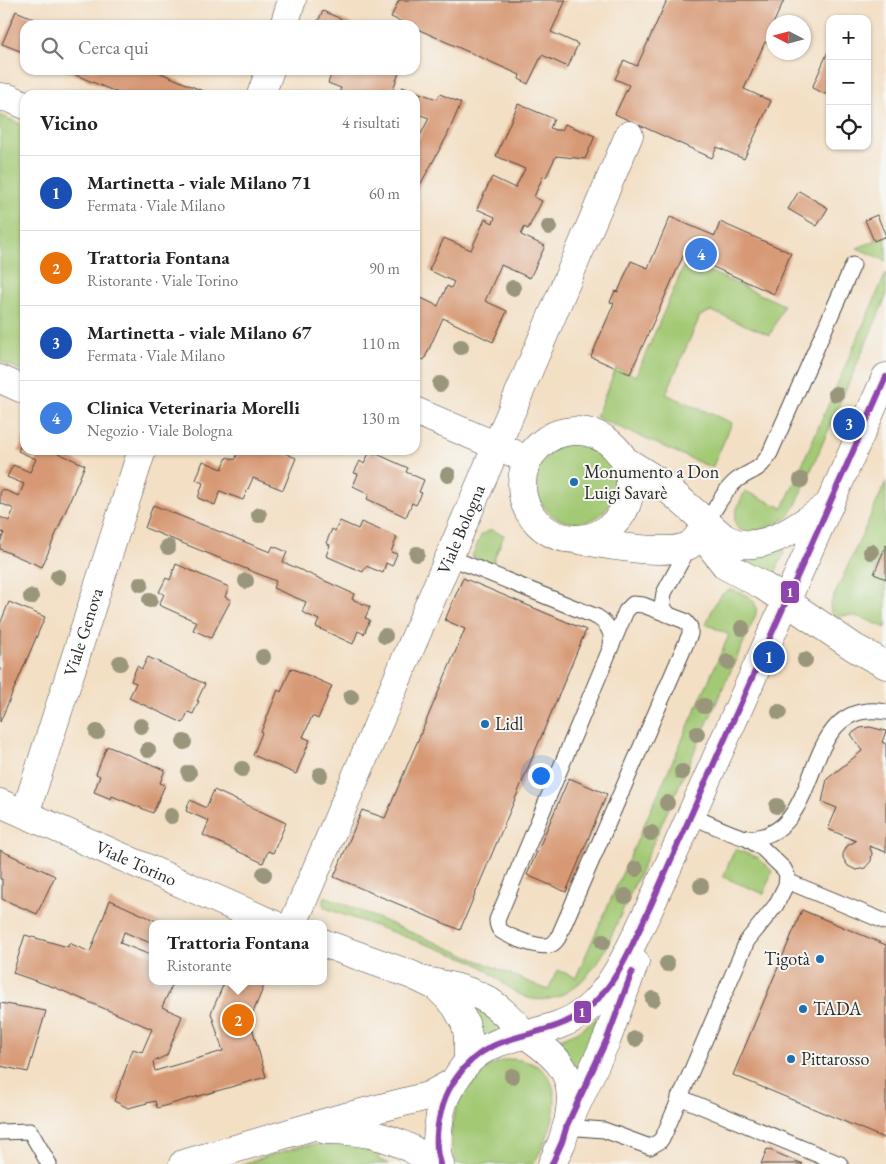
<!DOCTYPE html>
<html lang="it">
<head>
<meta charset="utf-8">
<style>
  :root { --surface:#fff; --page:#f6f6f6; --text:#222; --muted:#767676; --line:#e0e0e0; --accent:#0b8043 }
  body { margin:0; font-family:"EB Garamond",serif; background:var(--page); color:var(--text) }
  .controls { position:absolute; right:15px; top:15px; display:grid; overflow:hidden; border-radius:10px; box-shadow:0 1px 4px #0004 }
  .controls button { width:45px; height:45px; display:grid; place-items:center; padding:0; border:0; border-bottom:1px solid var(--line); background:var(--surface); color:var(--text); font:25px sans-serif }
  .compass { position:absolute; left:766px; top:15px; width:45px; height:45px; border-radius:50%; background:var(--surface); box-shadow:0 1px 4px #0004; rotate:276deg }
  .you { position:absolute; left:540px; top:775px; width:18px; height:18px; margin:-12px; border:4px solid #fff; border-radius:50%; background:#1a73e8; box-shadow:0 0 0 8px #1a73e833 }
  .badge { display:grid; place-items:center; width:32px; height:32px; border-radius:50%; background:var(--accent); color:#fff; font-size:16px; font-weight:700 }
  .pin { position:absolute; translate:-50% -50%; border:2px solid #fff; box-shadow:0 1px 5px #0006 }
  .popup { position:absolute; left:149px; top:920px; width:178px; height:65px; box-sizing:border-box; display:grid; place-content:center; border-radius:10px; background:var(--surface); filter:drop-shadow(0 1px 4px #0005); font-size:16px; white-space:nowrap; color:var(--muted) }
  .popup b { font-size:19px; color:var(--text) }
  .popup::after { content:''; position:absolute; left:50%; top:100%; margin-left:-10px; border:10px solid transparent; border-top-color:var(--surface) }
  .list { margin:0; padding:0; list-style:none }
  h2 { display:flex; justify-content:space-between; align-items:center; height:65px; margin:0; padding:0 20px; font-size:21px }
  h2 small { font-size:16px; font-weight:400; color:var(--muted) }
  .list li { display:grid; grid-template-columns:32px 1fr auto; gap:15px; align-items:center; box-sizing:border-box; height:75px; padding:0 20px; border-top:1px solid var(--line) }
  .list b { display:block; font-size:19px; white-space:nowrap }
  .list p { margin:0; font-size:16px; white-space:nowrap; color:var(--muted) }
  .list em { font-size:16px; font-style:normal; color:var(--muted) }
  .icon { flex:none; width:28px; height:28px; fill:none; stroke:currentColor; stroke-width:2; stroke-linecap:round; stroke-linejoin:round }
  .map { position:relative; flex:none; width:886px; height:1164px; overflow:hidden }
  .search { position:absolute; background:var(--surface); box-shadow:0 1px 4px #0004; left:20px; top:20px; width:400px; height:55px; display:flex; align-items:center; gap:12px; box-sizing:border-box; padding:0 18px; border-radius:15px; color:var(--muted); font-size:19px }
  .panel { position:absolute; background:var(--surface); box-shadow:0 1px 4px #0004; left:20px; top:90px; width:400px; height:365px; border-radius:15px }
  .map>svg:first-child { display:block }
</style>
</head>
<body>
<div class="map">
<svg width="886" height="1164" viewBox="0 0 886 1164">
  <rect width="100%" height="100%" fill="#f6f6f2"/>
  <filter id="ink" filterUnits="userSpaceOnUse"><feTurbulence type="fractalNoise" baseFrequency=".02" numOctaves="2"/><feDisplacementMap in="SourceGraphic" scale="10" xChannelSelector="R" yChannelSelector="G"/><feConvolveMatrix kernelMatrix="1 2 1 2 8 2 1 2 1" color-interpolation-filters="sRGB"/></filter>
  <filter id="wash" filterUnits="userSpaceOnUse"><feTurbulence type="fractalNoise" baseFrequency=".0096" numOctaves="4" result="noise"/><feDisplacementMap in="SourceGraphic" scale="20" xChannelSelector="R" yChannelSelector="G"/><feGaussianBlur stdDeviation="1.12" result="paint"/><feColorMatrix in="noise" values="0 0 0 0 0 0 0 0 0 0 0 0 0 0 0 0 0 1.4 0 .05"/><feComposite in="paint" operator="in"/></filter>
  <g filter="url(#wash)">
    <rect width="100%" height="100%" fill="#f3dfc4"/>
    <g fill="#a3c974" stroke="#677a50">
      <path d="M0,115L25,126V372L0,361Z"/>
      <path d="M886,236V261L857,248Z"/>
      <path d="M686,261L784,305L770,335L711,311L700,316L666,394L732,423L712,468L596,417L616,368L636,376Z"/>
      <path d="M886,273V297L795,507C792,511 789,517 785,519C775,525 736,543 735,521C734,512 741,500 745,491L783,508Z"/>
      <circle cx="576" cy="483" r="40"/>
      <path d="M886,482V545L874,573L886,579V628C866,620 854,611 832,618L830,605Z"/>
      <path d="M491,530L504,535L492,564L472,556L482,534Z"/>
      <path d="M783,548L784,553L775,573L770,575L739,562L736,555Z"/>
      <path d="M730,590C745,593 761,600 755,617L604,952C587,982 553,1014 517,993C500,983 489,969 470,960L325,908L323,904L325,896L548,990L557,970L576,977L729,635L706,624C712,612 716,593 730,590Z"/>
      <path d="M735,849L759,858L772,871L764,894L723,877Z"/>
      <path d="M469,999L502,1028L482,1039Z"/>
      <path d="M603,1014L580,1073L556,1041L579,1031Z"/>
      <path d="M511,1059C574,1063 557,1127 533,1164H457C438,1124 467,1065 511,1059Z"/>
      <path d="M344,1142L381,1150L378,1159L389,1164H242L301,1146Z"/>
    </g>
    <g id="blocks">
      <g fill="#d79974">
        <path d="M399,0H566L551,32L578,44L568,67L542,55L528,84L519,79L520,75L415,28V25H409L391,17Z"/>
        <path d="M667,0H784L774,22V46L765,42L744,89L771,101L744,159L717,147L712,158L615,114L629,85L615,79L624,60L637,66Z"/>
        <path d="M16,11L49,25H25V53L2,44Z"/>
        <path d="M323,11L355,25H316Z"/>
        <path d="M830,47V96L812,88Z"/>
        <path d="M64,70H154L212,95H123Z"/>
        <path d="M333,70H400L391,95H338L341,88L328,83Z"/>
        <path d="M402,87L437,99L440,94L461,103L447,136L415,194V146L429,118L415,113V95H400Z"/>
        <path d="M518,104L554,119L550,128L555,130H562L565,124L595,136L585,159L556,156L546,177L543,176L534,197L542,201L528,229L524,227L521,235L545,246L530,278L501,265L485,301L507,311L493,342L443,318L424,360L415,356V295L438,306L447,286L451,288L454,282L429,270L444,238L471,250L485,219L493,223L495,217L477,209L492,177L515,188L525,169L496,156Z"/>
        <path d="M799,191L828,208L817,226L788,209Z"/>
        <path d="M877,215L886,236L874,241L865,220Z"/>
        <path d="M670,217L715,236L720,222L791,253L774,294L684,254L630,374L591,357L614,303L610,302L615,291L618,292L631,261L648,268Z"/>
        <path d="M25,436V450H51L85,465L42,567L0,549V543L4,533L0,531V517L9,521L14,509L0,503V494L2,489L19,496L24,484L7,477L13,465L30,472L36,459L18,451Z"/>
        <path d="M239,450H277L296,458L283,490L253,478L243,500L220,491L215,505L198,498L203,483L196,480L203,461L222,469L227,457L235,460Z"/>
        <path d="M370,451L408,468L406,472L424,480L419,492L422,493L416,505L412,503L406,517L367,499L369,494L353,486L358,474L354,473L360,461L364,464Z"/>
        <path d="M153,505L270,552L273,546L287,552L283,562L354,594L352,599L370,607L365,618L370,620L364,634L358,631L353,644L316,627L319,620L302,612L306,602L273,588L276,581L145,528Z"/>
        <path d="M340,521L358,529L361,522L397,537L391,552L397,554L392,566L386,563L383,573L366,566L363,572L326,556L330,545L326,543L332,529L335,531Z"/>
        <path d="M886,545V579L874,574Z"/>
        <path d="M176,564L229,587L225,597L231,600L211,638L193,630L197,622L159,605L164,594L159,592L166,578L170,580Z"/>
        <path d="M463,578L586,630L460,930L334,877L362,810L385,818L465,629L445,620Z"/>
        <path d="M9,602L45,617L0,722V624Z"/>
        <path d="M148,657L205,684L197,701H199L193,714L188,712L183,723L129,698L136,683L131,681L137,666L142,669Z"/>
        <path d="M291,668L332,686L318,719L312,716L308,726L303,737L310,740L296,774L253,755L262,733L261,732L278,690L281,692Z"/>
        <path d="M870,727L886,731L882,742L886,744V852L869,846L872,853L871,861L865,868L856,870L848,866L843,858V854L847,846L856,841L828,829L837,808L822,802L827,779L862,751L851,734L860,728Z"/>
        <path d="M107,746L165,770L160,783L165,785L153,813L112,796L111,799L94,792L100,776L96,774Z"/>
        <path d="M569,778L607,794L566,892L527,875Z"/>
        <path d="M214,790L286,823L273,853L268,851L263,863L203,835L209,821L186,811L190,800L206,808Z"/>
        <path d="M0,850L55,876L37,914L2,899V879H0Z"/>
        <path d="M110,900L163,924H153V944L124,932L120,943L153,956V981H174L162,1007L182,1016L167,1055L153,1062L155,1071L223,1051L211,1013L225,981H266L250,1020L266,1077L157,1108L155,1101L128,1108L114,1101L133,1049L142,1052L152,1029L56,988L13,973L25,935L68,947L69,943L90,952Z"/>
        <path d="M802,910L886,945V1139L733,1075Z"/>
        <path d="M0,1003L46,1011L28,1072L0,1066Z"/>
        <path d="M767,1149L803,1164H761Z"/>
      </g>
    </g>
  </g>
  <g filter="url(#ink)">
    <use href="#blocks" fill-opacity="0" stroke="#494642" stroke-width="1"/>
    <g fill="none" stroke-linecap="round" stroke-linejoin="round">
      <defs>
        <g id="lane">
          <path d="M707,522C716,508 724,490 737,480C753,469 759,472 770,453L853,265"/>
          <path d="M449,557L597,617C607,623 613,633 611,645"/>
          <path d="M633,604L643,605L685,621L690,627V634L558,938C556,941 554,944 550,945C540,949 510,937 501,931C498,928 497,925 497,920L626,611Z"/>
          <path d="M668,614L662,605L664,593L690,545"/>
          <path d="M691,816C702,820 738,838 748,838C829,838 795,696 886,712"/>
          <path d="M787,881L886,922"/>
          <path d="M679,1097L840,1164"/>
          <path d="M567,1125L578,1128L604,1130L650,1147L660,1141L664,1135L747,941L776,905L786,885L787,875L784,869L762,848L746,838"/>
          <path d="M0,1132L30,1131L49,1164"/>
        </g>
        <g id="street">
          <path d="M284,25L292,0"/>
          <path d="M261,95L270,70"/>
          <path d="M0,97L9,98L25,105"/>
          <path d="M0,379L25,390"/>
          <path d="M415,411L513,453"/>
          <circle cx="576" cy="485" r="54"/>
          <path d="M626,461L661,483L723,537C758,560 802,524 830,504"/>
          <path d="M707,522L712,548L726,566L762,585L855,648L886,665"/>
          <path d="M579,540C601,544 674,558 691,544C698,539 702,529 707,522"/>
          <path id="s1" d="M0,803L273,924"/>
          <path id="s2" d="M25,814L142,450"/>
          <path id="s3" d="M293,924L629,135"/>
          <path d="M323,943L412,975L437,987L455,1005L465,1023L468,1035V1062"/>
          <path d="M431,982C482,992 491,998 526,1035"/>
        </g>
        <g id="secondary">
          <path d="M526,1035C558,1057 577,1074 569,1116"/>
          <path d="M326,1130C365,1130 403,1138 433,1164"/>
          <path d="M183,1164L341,1118L428,1096L452,1083"/>
          <path d="M440,1164C434,1149 438,1131 440,1115C442,1102 449,1088 457,1077C461,1071 465,1064 471,1059C501,1031 552,1037 586,1010C615,987 633,940 650,907L886,377"/>
          <path d="M552,1164L562,1142L567,1125L607,1039L635,962"/>
        </g>
      </defs>
      <use href="#lane" stroke="#494642" stroke-width="17"/>
      <use href="#street" stroke="#494642" stroke-width="29"/>
      <use href="#secondary" stroke="#494642" stroke-width="29"/>
      <use href="#lane" stroke="#fff" stroke-width="15"/>
      <use href="#street" stroke="#fff" stroke-width="28"/>
      <use href="#secondary" stroke="#fff" stroke-width="28"/>
      <defs>
        <g id="bus-1">
          <path d="M440,1164C434,1146 437,1122 443,1104C446,1094 451,1085 457,1077C492,1026 543,1043 586,1010C618,985 633,942 650,907L886,377"/>
          <path d="M552,1164L562,1142L567,1125L607,1039L632,972"/>
        </g>
      </defs>
      <use href="#bus-1" stroke="#f6f6f2" stroke-width="10"/>
      <use href="#bus-1" stroke="#8e44ad" stroke-width="6"/>
    </g>
    <g fill="#99967c">
      <circle cx="549" cy="227" r="8"/>
      <circle cx="513" cy="288" r="8"/>
      <circle cx="461" cy="347" r="8"/>
      <circle cx="440" cy="384" r="8"/>
      <circle cx="836" cy="394" r="8"/>
      <circle cx="448" cy="475" r="8"/>
      <circle cx="801" cy="480" r="8"/>
      <circle cx="259" cy="515" r="8"/>
      <circle cx="168" cy="547" r="8"/>
      <circle cx="871" cy="552" r="8"/>
      <circle cx="417" cy="554" r="8"/>
      <circle cx="58" cy="577" r="8"/>
      <circle cx="246" cy="581" r="8"/>
      <circle cx="141" cy="584" r="8"/>
      <circle cx="31" cy="597" r="8"/>
      <circle cx="150" cy="600" r="8"/>
      <circle cx="742" cy="628" r="8"/>
      <circle cx="385" cy="636" r="8"/>
      <circle cx="263" cy="657" r="8"/>
      <circle cx="805" cy="660" r="8"/>
      <circle cx="728" cy="662" r="8"/>
      <circle cx="120" cy="663" r="8"/>
      <circle cx="351" cy="697" r="8"/>
      <circle cx="704" cy="706" r="8"/>
      <circle cx="779" cy="712" r="8"/>
      <circle cx="141" cy="726" r="8"/>
      <circle cx="97" cy="732" r="8"/>
      <circle cx="697" cy="734" r="8"/>
      <circle cx="184" cy="742" r="8"/>
      <circle cx="148" cy="750" r="8"/>
      <circle cx="242" cy="769" r="8"/>
      <circle cx="682" cy="772" r="8"/>
      <circle cx="189" cy="773" r="8"/>
      <circle cx="320" cy="775" r="8"/>
      <circle cx="667" cy="803" r="8"/>
      <circle cx="777" cy="806" r="8"/>
      <circle cx="171" cy="816" r="8"/>
      <circle cx="651" cy="833" r="8"/>
      <circle cx="636" cy="869" r="8"/>
      <circle cx="264" cy="874" r="8"/>
      <circle cx="701" cy="886" r="8"/>
      <circle cx="625" cy="896" r="8"/>
      <circle cx="603" cy="942" r="8"/>
      <circle cx="667" cy="964" r="8"/>
      <circle cx="653" cy="999" r="8"/>
      <circle cx="635" cy="1039" r="8"/>
      <circle cx="512" cy="1076" r="8"/>
    </g>
  </g>
  <g fill="#1f6fb2" stroke="#f6f6f2" stroke-width="2">
    <circle cx="574" cy="482" r="5"/>
    <circle cx="485" cy="724" r="5"/>
    <circle cx="820" cy="959" r="5"/>
    <circle cx="803" cy="1009" r="5"/>
    <circle cx="791" cy="1059" r="5"/>
  </g>
  <g text-anchor="middle" stroke-width="4" stroke-linejoin="round" paint-order="stroke">
    <g font-size="18" fill="#2b2b2b" stroke="#f6f6f2" text-anchor="start">
      <text x="584" y="478">Monumento a Don<tspan x="584" dy="21">Luigi Savarè</tspan></text>
      <text x="495" y="730">Lidl</text>
      <text x="810" y="965" text-anchor="end">Tigotà</text>
      <text x="813" y="1015">TADA</text>
      <text x="801" y="1065">Pittarosso</text>
    </g>
    <g font-size="18" fill="#2b2b2b" stroke="#f6f6f2">
      <text dy="6" stroke="none"><textPath href="#s3" startOffset="429">Viale Bologna</textPath></text>
      <text dy="6" stroke="none"><textPath href="#s2" startOffset="191">Viale Genova</textPath></text>
      <text dy="6" stroke="none"><textPath href="#s1" startOffset="149">Viale Torino</textPath></text>
    </g>
  </g>
  <g stroke="#f6f6f2" stroke-width="2">
    <rect x="780" y="580" width="20" height="24" rx="5" fill="#8e44ad"/>
    <rect x="573" y="1000" width="19" height="24" rx="5" fill="#8e44ad"/>
  </g>
  <g font-size="14" text-anchor="middle" font-weight="bold" fill="#fff">
    <text x="790" y="597">1</text>
    <text x="582" y="1017">1</text>
  </g>
</svg>
<div class="controls">
<button>+</button>
<button>−</button>
<button><svg class="icon" aria-label="locate" viewBox="0 0 24 24"><circle cx="12" cy="12" r="6"/><path d="M12 2v4M12 18v4M2 12h4M18 12h4"/></svg></button>
</div>
<svg class="compass" viewBox="-18 -18 36 36"><path d="M0-13l5 13h-10z" fill="#e53935"/><path d="M0 13l5-13h-10z" fill="#767676"/></svg>
<div class="you"></div>
<div class="pin badge" style="left:769px;top:657px;background:#1a4fb4">1</div>
<div class="pin badge" style="left:238px;top:1020px;background:#e8710a">2</div>
<div class="popup"><b>Trattoria Fontana</b>Ristorante</div>
<div class="pin badge" style="left:849px;top:424px;background:#1a4fb4">3</div>
<div class="pin badge" style="left:701px;top:254px;background:#3f7fe0">4</div>
<div class="search"><svg class="icon" aria-label="search" viewBox="0 0 24 24"><circle cx="10" cy="10" r="6"/><path d="M15 15l6 6"/></svg>Cerca qui</div>
<section class="panel">
<h2>Vicino<small>4 risultati</small></h2>
<ul class="list">
<li><span class="badge" style="background:#1a4fb4">1</span><div><b>Martinetta - viale Milano 71</b><p>Fermata · Viale Milano</p></div><em>60 m</em></li>
<li><span class="badge" style="background:#e8710a">2</span><div><b>Trattoria Fontana</b><p>Ristorante · Viale Torino</p></div><em>90 m</em></li>
<li><span class="badge" style="background:#1a4fb4">3</span><div><b>Martinetta - viale Milano 67</b><p>Fermata · Viale Milano</p></div><em>110 m</em></li>
<li><span class="badge" style="background:#3f7fe0">4</span><div><b>Clinica Veterinaria Morelli</b><p>Negozio · Viale Bologna</p></div><em>130 m</em></li>
</ul>
</section>
</div>
</body>
</html>
